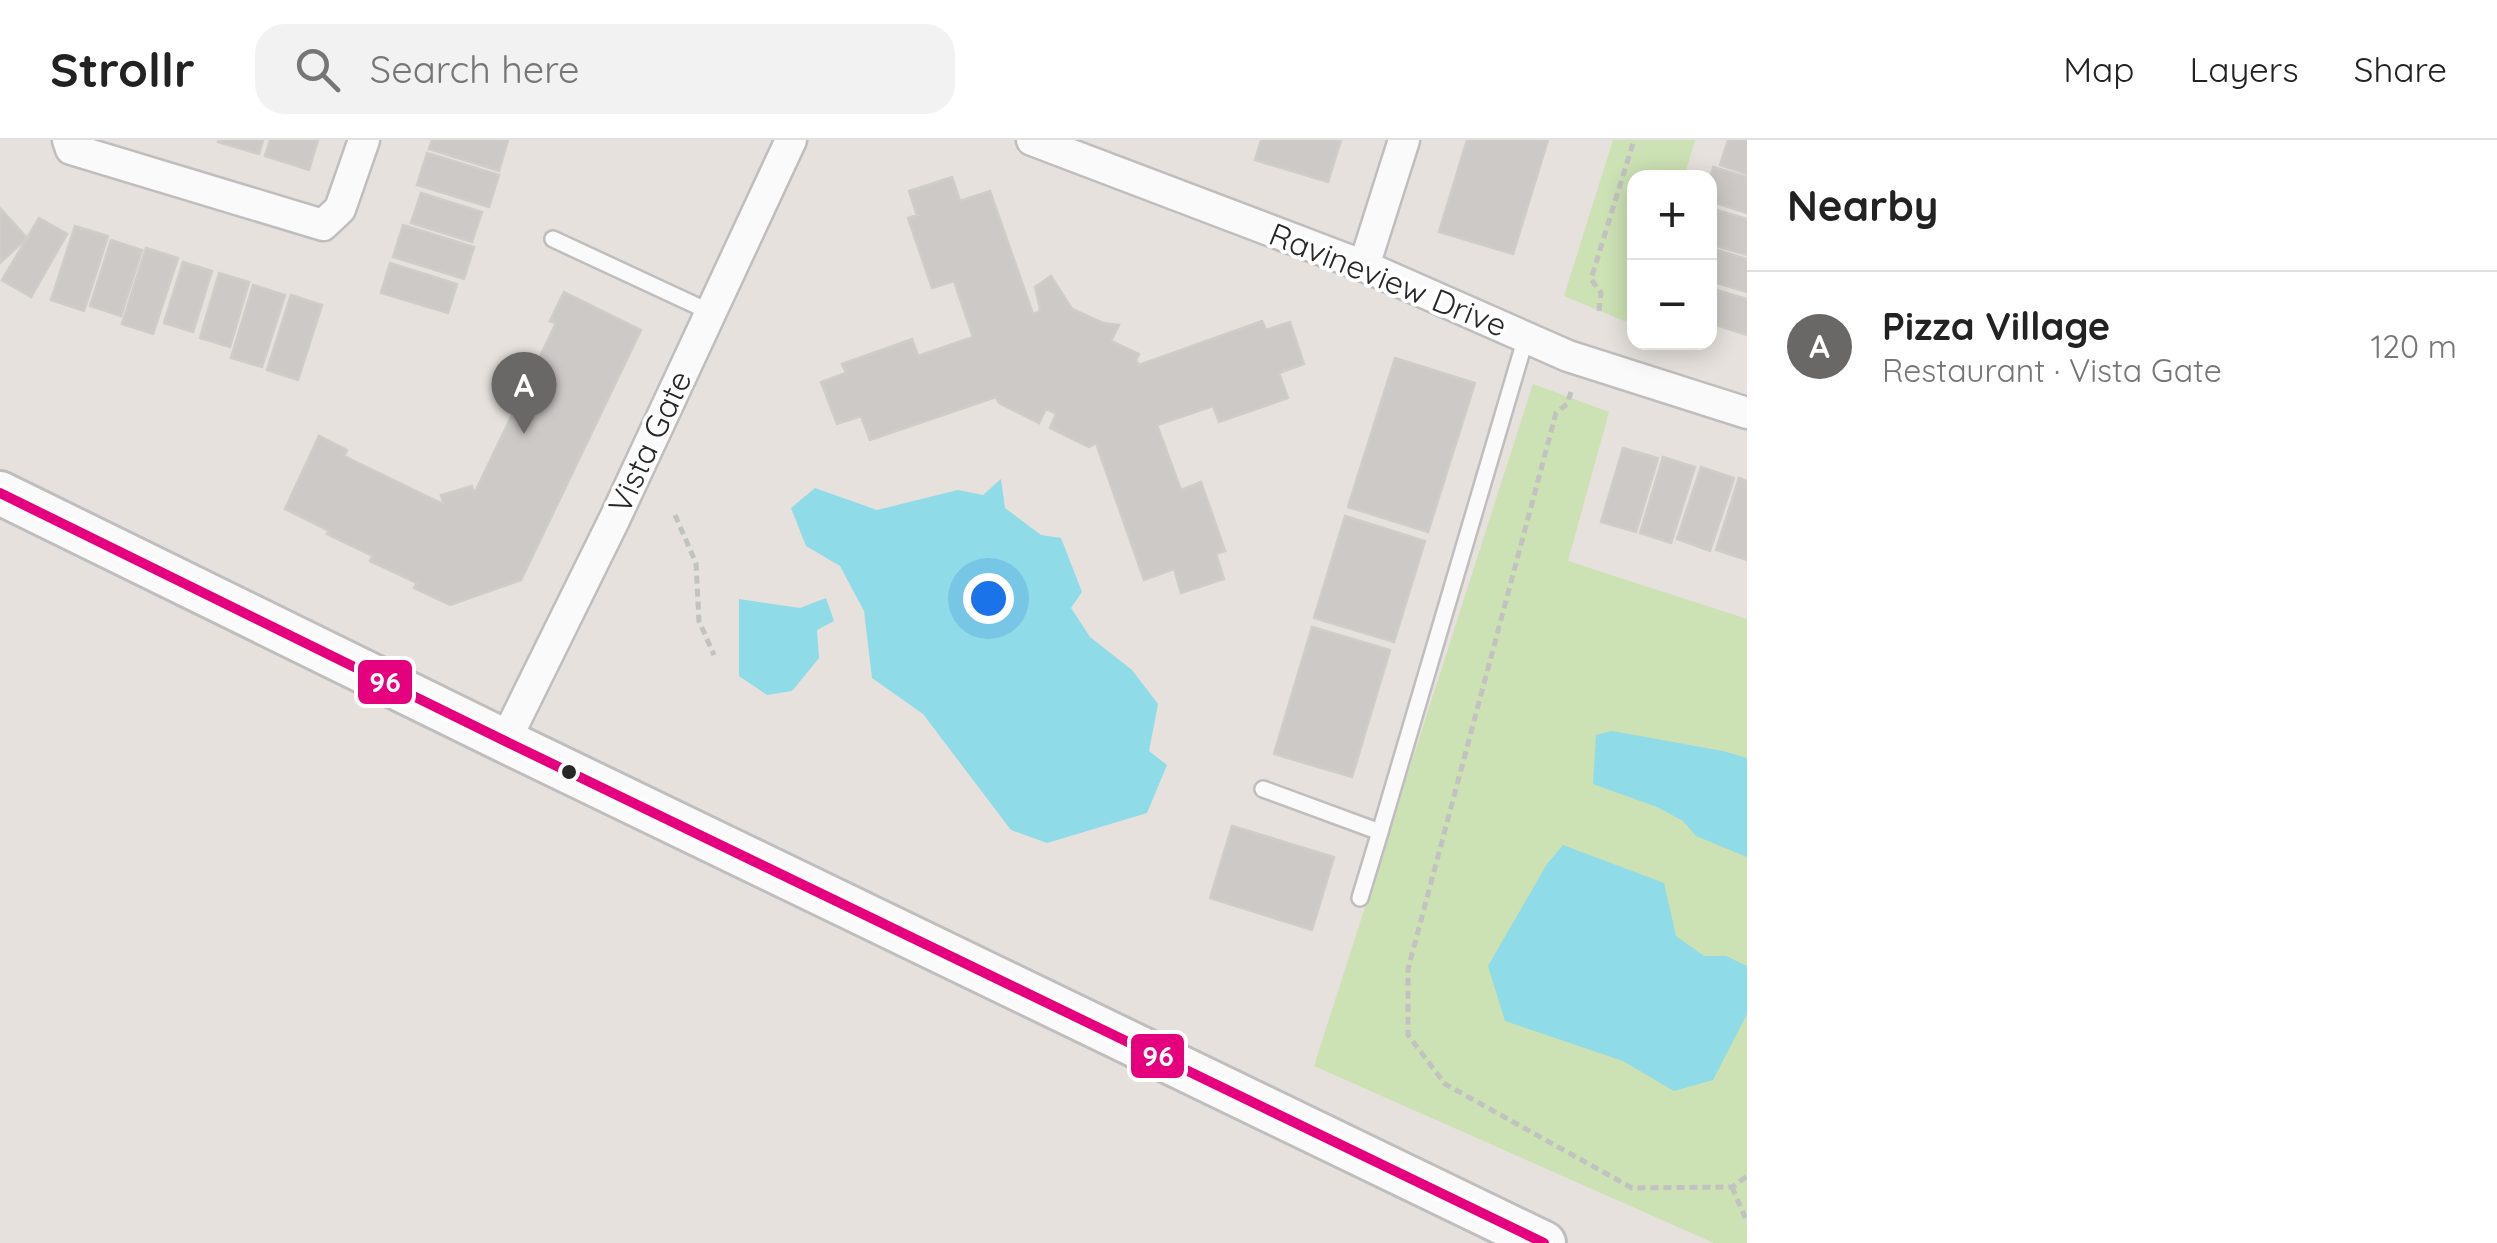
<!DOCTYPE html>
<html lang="en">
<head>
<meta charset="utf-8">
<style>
  :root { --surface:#fff; --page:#f2f2f2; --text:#222; --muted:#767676; --line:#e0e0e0; --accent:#6a6866 }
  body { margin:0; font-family:Quicksand,sans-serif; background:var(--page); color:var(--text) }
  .controls { position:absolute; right:30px; top:30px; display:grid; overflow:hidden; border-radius:20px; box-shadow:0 5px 25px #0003 }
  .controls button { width:90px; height:90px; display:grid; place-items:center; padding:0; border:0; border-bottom:2px solid var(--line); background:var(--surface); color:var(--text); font:50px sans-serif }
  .you { position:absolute; left:988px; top:458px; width:35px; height:35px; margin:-25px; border:8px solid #fff; border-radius:50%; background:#1a73e8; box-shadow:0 0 0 15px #1a73e833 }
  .badge { display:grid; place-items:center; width:65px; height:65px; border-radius:50%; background:var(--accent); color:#fff; font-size:32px; font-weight:700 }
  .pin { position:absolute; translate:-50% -82px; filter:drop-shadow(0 2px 5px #0008) }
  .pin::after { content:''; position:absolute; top:52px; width:35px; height:30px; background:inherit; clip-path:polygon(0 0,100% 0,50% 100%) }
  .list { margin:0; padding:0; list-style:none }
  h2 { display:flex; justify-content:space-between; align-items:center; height:130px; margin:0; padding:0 40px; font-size:42px }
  h2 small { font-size:32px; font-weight:400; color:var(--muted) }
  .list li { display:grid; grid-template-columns:65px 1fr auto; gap:30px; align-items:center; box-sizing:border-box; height:150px; padding:0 40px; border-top:2px solid var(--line) }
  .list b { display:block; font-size:38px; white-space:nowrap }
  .list p { margin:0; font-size:32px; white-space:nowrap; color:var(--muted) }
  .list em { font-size:32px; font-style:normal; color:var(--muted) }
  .icon { flex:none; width:55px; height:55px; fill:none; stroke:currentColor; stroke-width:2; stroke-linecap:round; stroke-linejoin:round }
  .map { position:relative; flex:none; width:1747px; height:1103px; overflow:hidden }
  header { display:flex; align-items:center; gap:60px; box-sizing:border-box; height:140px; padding:0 50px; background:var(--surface); border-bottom:2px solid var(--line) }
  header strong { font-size:48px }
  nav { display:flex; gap:55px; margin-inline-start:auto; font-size:35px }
  .search { width:700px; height:90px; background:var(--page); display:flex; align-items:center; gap:25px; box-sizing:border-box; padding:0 35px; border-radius:30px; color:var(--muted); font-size:38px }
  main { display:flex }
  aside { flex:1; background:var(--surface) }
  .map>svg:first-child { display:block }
</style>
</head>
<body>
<header>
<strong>Strollr</strong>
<div class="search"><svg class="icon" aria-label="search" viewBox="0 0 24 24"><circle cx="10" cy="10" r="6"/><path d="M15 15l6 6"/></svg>Search here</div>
<nav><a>Map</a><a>Layers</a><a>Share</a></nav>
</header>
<main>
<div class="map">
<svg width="1747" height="1103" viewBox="0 0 1747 1103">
  <rect width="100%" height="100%" fill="#e6e1dc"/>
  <g fill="#cce1b4">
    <path d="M1613,0H1695L1684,37L1634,38V185L1564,156Z"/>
    <path d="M1533,244L1609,272L1568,421L1747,479V1103H1714L1314,926Z"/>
  </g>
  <g fill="#8fdbe7">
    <path d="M1001,339L1005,368L1041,395L1061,398L1082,452L1071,468L1090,497L1132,530L1158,564L1149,611L1167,625L1147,673L1047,703L1011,690L923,574L872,538L864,471L840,426L806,406L791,368L815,348L877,370L958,350L983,355Z"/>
    <path d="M826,458L834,481L817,490L819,518L792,551L767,555L739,536V459L800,468Z"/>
    <path d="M1612,591L1723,611L1747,618V717L1696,696L1683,681L1657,667L1593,644L1596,595Z"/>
    <path d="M1563,705L1664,743L1676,796L1704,816H1726L1747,826V874L1713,940L1674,951L1623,921L1505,881L1488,826L1547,724Z"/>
  </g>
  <g fill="#cdc9c6" stroke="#d0ccc8" stroke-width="2.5">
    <path d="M219,0H263L259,14L218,2Z"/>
    <path d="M270,0H318L309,30L265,16Z"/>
    <path d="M432,0H508L499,31L429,9Z"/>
    <path d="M1261,0H1341L1328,42L1255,20Z"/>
    <path d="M1467,0H1548L1513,114L1439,92Z"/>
    <path d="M1728,0H1747V34L1720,25Z"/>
    <path d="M427,13L499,35L489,67L417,45Z"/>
    <path d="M1713,27L1747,37V73L1710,61V39Z"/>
    <path d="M952,37L960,61L990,51L1033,174L1039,172L1040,168L1035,147L1051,136L1072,169L1103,183L1119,185L1111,201L1139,214L1136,220L1139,225L1262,181L1266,190L1290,182L1304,224L1279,233L1288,258L1219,282L1213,266L1157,285L1181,350L1201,342L1225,411L1216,414L1224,439L1181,453L1174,429L1144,440L1096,303L1089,307L1050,288L1056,274L1046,269L1039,283L999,263L996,257L870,300L861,276L837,284L821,242L846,233L842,224L912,199L918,216L973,197L954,141L932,148L908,78L917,75L909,51Z"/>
    <path d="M421,53L482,72L472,102L411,83Z"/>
    <path d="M0,68L27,98L0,123Z"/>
    <path d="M1710,68L1747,79V115L1710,104Z"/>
    <path d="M39,78L67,94L31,157L2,140Z"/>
    <path d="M403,85L474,107L464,139L393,117Z"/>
    <path d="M75,86L108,96L84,171L51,160Z"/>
    <path d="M111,100L142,110L121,176L90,166Z"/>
    <path d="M146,108L178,118L153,194L122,184Z"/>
    <path d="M1710,108L1747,119V152L1710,141Z"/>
    <path d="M183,122L212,131L193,192L164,183Z"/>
    <path d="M390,123L457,144L448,173L381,153Z"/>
    <path d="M219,133L249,142L230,207L200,198Z"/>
    <path d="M253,145L285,155L262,227L231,218Z"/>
    <path d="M1710,148L1747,159V195L1710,183Z"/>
    <path d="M564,152L641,190L521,440L450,465L414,448L417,443L370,421L373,416L327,394L329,391L285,369L319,296L347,310L344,316L441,363L443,362L441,355L472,346L473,351L476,350L556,183L550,181Z"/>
    <path d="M291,155L322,165L298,240L267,230Z"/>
    <path d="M1395,218L1475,243L1428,392L1348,367Z"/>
    <path d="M1623,308L1658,318L1636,392L1601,382Z"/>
    <path d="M1663,317L1695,327L1671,403L1640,393Z"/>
    <path d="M1701,327L1734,338L1710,411L1677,399Z"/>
    <path d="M1739,338L1747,341V420L1716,410Z"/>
    <path d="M1345,376L1425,401L1394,502L1314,478Z"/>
    <path d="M1312,487L1390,510L1352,637L1274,614Z"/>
    <path d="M1232,686L1334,717L1312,790L1210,758Z"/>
  </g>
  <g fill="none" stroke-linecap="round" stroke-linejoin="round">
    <defs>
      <g id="service">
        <path d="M553,99L710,172"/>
        <path d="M1263,649L1380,692L1526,197"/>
        <path d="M1360,758L1380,692"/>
      </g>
      <g id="minor">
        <path d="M68,0L71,9L323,85L340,69L364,0"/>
        <path d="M1032,0L1364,126L1568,216L1747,273"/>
        <path d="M1364,126L1404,0"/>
        <path d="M505,601L615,378L791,0"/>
      </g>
      <path id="secondary" d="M0,353L505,601L1544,1103"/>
    </defs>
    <use href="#service" stroke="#bfbdbe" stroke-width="20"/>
    <use href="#minor" stroke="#bfbdbe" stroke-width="35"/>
    <use href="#secondary" stroke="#bfbdbe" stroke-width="48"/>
    <g stroke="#c2c2c1" stroke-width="5" stroke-dasharray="8 5" stroke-linecap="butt">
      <path d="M1599,171L1601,153L1591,139L1634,0"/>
      <path d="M1571,252L1567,264L1556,273L1408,829V895L1445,944L1632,1048L1732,1047L1747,1036"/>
      <path d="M675,375L696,423L699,481L714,515"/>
      <path d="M1732,1047L1747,1082"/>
    </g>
    <use href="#service" stroke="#fbfafa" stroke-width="15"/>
    <use href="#minor" stroke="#fbfafa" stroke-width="30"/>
    <use href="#secondary" stroke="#fbfafa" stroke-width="42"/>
    <defs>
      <path id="bus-1" d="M0,353L505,601L1544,1103"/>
    </defs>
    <use href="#bus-1" stroke="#fff" stroke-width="18"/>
    <use href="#bus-1" stroke="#e5007d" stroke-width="10"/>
  </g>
  <circle fill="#272727" stroke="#fff" stroke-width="4" cx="569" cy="632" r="9"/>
  <g text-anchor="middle" stroke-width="8" stroke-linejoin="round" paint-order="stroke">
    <g font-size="32" fill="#272727" stroke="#fff">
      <text transform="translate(1388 140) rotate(22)" y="11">Ravineview Drive</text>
      <text transform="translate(650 302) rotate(-65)" y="11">Vista Gate</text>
    </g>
  </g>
  <g stroke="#fff" stroke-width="4">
    <rect x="356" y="518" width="58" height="48" rx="10" fill="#e5007d"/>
    <rect x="1129" y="892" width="57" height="48" rx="10" fill="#e5007d"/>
  </g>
  <g font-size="28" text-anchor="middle" font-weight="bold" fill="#fff">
    <text x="385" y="552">96</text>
    <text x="1158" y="926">96</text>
  </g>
</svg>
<div class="controls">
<button>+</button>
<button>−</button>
</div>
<div class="you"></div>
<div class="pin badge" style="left:524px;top:294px">A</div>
</div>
<aside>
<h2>Nearby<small></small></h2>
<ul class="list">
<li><span class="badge">A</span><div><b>Pizza Village</b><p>Restaurant · Vista Gate</p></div><em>120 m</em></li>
</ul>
</aside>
</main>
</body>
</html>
